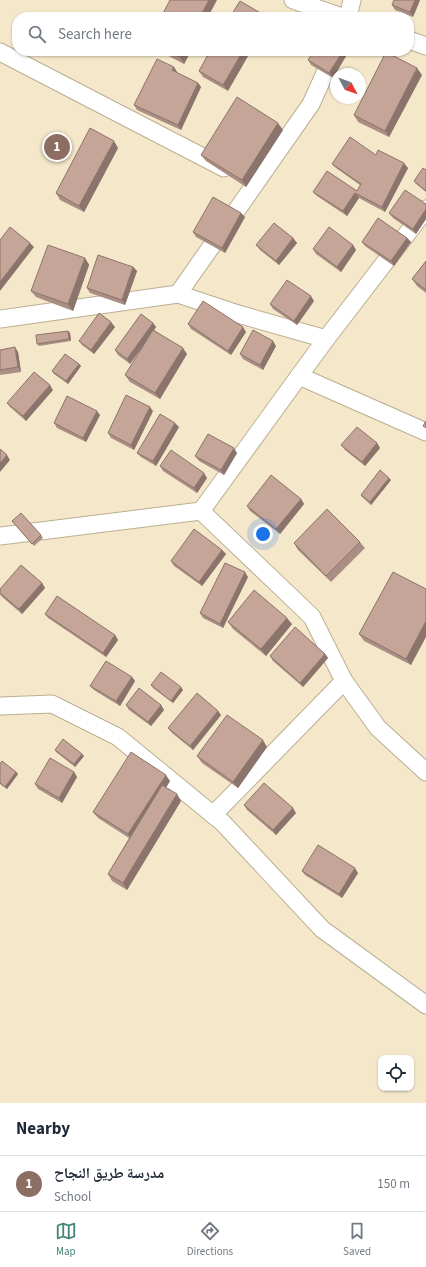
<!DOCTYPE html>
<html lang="en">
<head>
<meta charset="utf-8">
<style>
  :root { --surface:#fff; --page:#f2f2f3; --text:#1f2937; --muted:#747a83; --line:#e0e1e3; --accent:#438576 }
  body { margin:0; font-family:"Source Sans 3","Noto Naskh Arabic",sans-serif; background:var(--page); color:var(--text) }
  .controls { position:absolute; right:12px; bottom:12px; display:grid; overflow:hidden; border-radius:8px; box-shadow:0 1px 3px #0004 }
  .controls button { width:36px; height:36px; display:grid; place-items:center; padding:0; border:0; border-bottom:1px solid var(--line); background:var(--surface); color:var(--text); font:20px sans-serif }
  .compass { position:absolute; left:330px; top:68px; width:36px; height:36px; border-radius:50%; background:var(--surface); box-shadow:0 1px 3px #0004; rotate:131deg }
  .you { position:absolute; left:263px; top:534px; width:14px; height:14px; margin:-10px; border:3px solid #fff; border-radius:50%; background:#1a73e8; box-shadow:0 0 0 6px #1a73e833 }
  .badge { display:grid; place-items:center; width:26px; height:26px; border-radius:50%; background:var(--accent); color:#fff; font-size:13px; font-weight:700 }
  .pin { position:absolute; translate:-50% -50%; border:2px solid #fff; box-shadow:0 1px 4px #0006 }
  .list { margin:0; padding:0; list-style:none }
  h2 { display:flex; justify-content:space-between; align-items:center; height:52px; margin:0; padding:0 16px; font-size:17px }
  h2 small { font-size:13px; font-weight:400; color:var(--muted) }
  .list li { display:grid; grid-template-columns:26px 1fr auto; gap:12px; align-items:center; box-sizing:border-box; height:56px; padding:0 16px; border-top:1px solid var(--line) }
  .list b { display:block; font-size:15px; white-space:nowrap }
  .list p { margin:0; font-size:13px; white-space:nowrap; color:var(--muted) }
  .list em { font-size:13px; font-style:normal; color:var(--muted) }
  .icon { flex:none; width:22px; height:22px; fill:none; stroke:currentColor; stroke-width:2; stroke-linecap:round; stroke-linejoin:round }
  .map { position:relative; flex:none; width:426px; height:1103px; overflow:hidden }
  .search { position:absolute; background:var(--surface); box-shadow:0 1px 3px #0004; left:12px; right:12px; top:12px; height:44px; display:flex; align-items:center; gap:10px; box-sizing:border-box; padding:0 14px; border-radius:16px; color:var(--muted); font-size:15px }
  .sheet { height:108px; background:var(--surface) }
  nav { display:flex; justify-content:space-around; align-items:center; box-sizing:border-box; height:56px; border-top:1px solid var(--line); background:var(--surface); font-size:11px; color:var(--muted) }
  nav a { display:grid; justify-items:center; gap:2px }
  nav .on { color:var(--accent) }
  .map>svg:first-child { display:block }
</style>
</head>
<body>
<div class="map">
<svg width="426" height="1103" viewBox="0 0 426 1103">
  <rect width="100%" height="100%" fill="#f5e8ca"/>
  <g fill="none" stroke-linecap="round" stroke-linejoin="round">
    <defs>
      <g id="street">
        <path d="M293,0L342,17"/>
        <path d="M348,17L352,0"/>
        <path d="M409,40L426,46"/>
        <path d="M0,52L224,168"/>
        <path d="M178,294L311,104L335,51"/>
        <path d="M0,319L178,294L238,314L326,339"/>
        <path d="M299,376L426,432"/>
        <path d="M201,511L312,617L344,681L378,728L426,772"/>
        <path d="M0,536L201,511L326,339L426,209"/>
        <path d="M0,706L52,704L118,737L223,823L322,929L426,1005"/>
        <path d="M213,815L344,681"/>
      </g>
    </defs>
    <use href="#street" stroke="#bbaf92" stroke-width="19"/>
    <use href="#street" stroke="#fff" stroke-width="17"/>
  </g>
  <g fill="#aa8e84">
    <path d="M420,0L413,17L395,10L392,5Z"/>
    <path d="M159,51H191L184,64Z"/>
    <path d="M210,51L228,91L203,77L199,71Z"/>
    <path d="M349,51L333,78L311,65L308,60Z"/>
    <path d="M174,67L177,72V73L198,83L201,87L181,130L137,110L134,105Z"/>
    <path d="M422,75L389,137L358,122L354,115Z"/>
    <path d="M283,130L246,187L206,161L201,155Z"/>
    <path d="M118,148L84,212L60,200L56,193Z"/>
    <path d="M376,155L408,168L385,212L359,198L347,216L317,196L313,192L357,191L360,185L336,168L332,164Z"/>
    <path d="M426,170V192L415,183L414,181Z"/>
    <path d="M426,204V219L416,234L393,218L389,213Z"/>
    <path d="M241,213L245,217L225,253L196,237L193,232Z"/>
    <path d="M293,238L297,243L279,265L260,250L256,245Z"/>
    <path d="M407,238L411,242L394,266L365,246L362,242Z"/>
    <path d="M353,245L356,250L341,272L316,254L313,249Z"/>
    <path d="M85,258L89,265L73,311L36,297L31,291Z"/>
    <path d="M426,261V293L417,286L412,279Z"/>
    <path d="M133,267L137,271L125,305L90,293L87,288Z"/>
    <path d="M314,301L297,325L273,309L270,304Z"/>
    <path d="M153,323L156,327L154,330L187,354L160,399L130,382L125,375L143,346L130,364L118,355L115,350Z"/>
    <path d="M188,324L246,332L231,355L191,329Z"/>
    <path d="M115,327L94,354L82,345L79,341Z"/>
    <path d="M68,331L70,333L71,341L39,346L37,344Z"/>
    <path d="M276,346L263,370L243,359L240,354Z"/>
    <path d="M0,350L18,352L21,372L0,375Z"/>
    <path d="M79,364L81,366L68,384L54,374L52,371Z"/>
    <path d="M53,390L26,421L10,407L7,403Z"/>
    <path d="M153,411L134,450L111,438L108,433Z"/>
    <path d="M100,415L86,442L57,428L54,423Z"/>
    <path d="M179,427L156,466L141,457L137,453Z"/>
    <path d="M377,443L380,448L365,466L345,450L341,445Z"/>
    <path d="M237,453L224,475L199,461L195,456Z"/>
    <path d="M160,466L207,478L197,493L163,471Z"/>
    <path d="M391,480L371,505L362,497L361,495Z"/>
    <path d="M301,499L304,504L280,534L250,511L247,506Z"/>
    <path d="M12,521L41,535L43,538L34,546Z"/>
    <path d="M360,542L365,548L331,582L298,550L294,543Z"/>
    <path d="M222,550L226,554L202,586L174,566L171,561Z"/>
    <path d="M248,577L223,628L203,618L200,613Z"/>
    <path d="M42,583L45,588L22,614L1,596L0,594V589Z"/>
    <path d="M426,589L411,665L364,641L359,634Z"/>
    <path d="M45,614L115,635L118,640L106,657L48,618Z"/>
    <path d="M228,622L292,624L266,656L233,629Z"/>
    <path d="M325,654L328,658L303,687L273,661L270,656Z"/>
    <path d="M132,677L135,681L120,706L94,690L90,686Z"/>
    <path d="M151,685L183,690L173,703L153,688Z"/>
    <path d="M126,705H161L164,710L151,726L129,710Z"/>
    <path d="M218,711L221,715L193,750L172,733L168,728Z"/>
    <path d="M267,747L238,788L202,763L197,756Z"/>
    <path d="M55,750L82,754L84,756L75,767L56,752Z"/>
    <path d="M0,764L16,772L18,774L7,789L0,784Z"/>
    <path d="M74,772L77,777L62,803L38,789L35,784Z"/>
    <path d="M170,781L166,788L181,801L127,890L112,881L108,874L129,838L98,818L93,812Z"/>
    <path d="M244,805L296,813L276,835L247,810Z"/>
    <path d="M302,871L358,873L342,898L305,875Z"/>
  </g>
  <g fill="#8b746b">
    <path d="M209,0H217L208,17H200Z"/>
    <path d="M415,0H420L413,17L410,12Z"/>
    <path d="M183,51H191L184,64L180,57Z"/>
    <path d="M243,51H251L228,91L223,85Z"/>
    <path d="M343,51H349L333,78L329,73Z"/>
    <path d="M174,67L177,72L176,75L172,70Z"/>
    <path d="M417,68L422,75L389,137L385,131Z"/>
    <path d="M198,83L201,87L181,130L178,125Z"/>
    <path d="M278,123L283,130L246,187L242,180Z"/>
    <path d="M114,141L118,148L84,212L79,206Z"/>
    <path d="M404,163L408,168L385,212L382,207Z"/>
    <path d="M355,193L359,198L347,216L343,211Z"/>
    <path d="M426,209V219L416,234L413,229Z"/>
    <path d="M241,213L245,217L225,253L222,248Z"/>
    <path d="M293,238L297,243L279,265L276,261Z"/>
    <path d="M407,238L411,242L394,266L391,261Z"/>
    <path d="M30,243L34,247L0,291V282Z"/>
    <path d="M353,245L356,250L341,272L337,267Z"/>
    <path d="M85,258L89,265L73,311L68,304Z"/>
    <path d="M133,267L137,271L125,305L122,300Z"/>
    <path d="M311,296L314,301L297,325L294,321Z"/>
    <path d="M111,322L115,327L94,354L91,350Z"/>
    <path d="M153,323L156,327L130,364L127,359Z"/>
    <path d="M243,327L246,332L231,355L228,351Z"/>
    <path d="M68,331L70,333L71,341L69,339Z"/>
    <path d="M273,341L276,346L263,370L260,365Z"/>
    <path d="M15,347L18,352L21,372L18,367Z"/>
    <path d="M183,348L187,354L160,399L155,393Z"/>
    <path d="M79,364L81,366L68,384L66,381Z"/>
    <path d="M50,385L53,390L26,421L23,416Z"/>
    <path d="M150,407L153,411L134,450L131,445Z"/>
    <path d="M97,411L100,415L86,442L83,438Z"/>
    <path d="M175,423L179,427L156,466L153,461Z"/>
    <path d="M377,443L380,448L365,466L362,462Z"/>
    <path d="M234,448L237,453L224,475L221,470Z"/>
    <path d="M7,455L10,460L0,472V463Z"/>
    <path d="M204,473L207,478L197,493L194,488Z"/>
    <path d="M389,478L391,480L371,505L370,502Z"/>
    <path d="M301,499L304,504L280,534L276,529Z"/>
    <path d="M222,550L226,554L202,586L199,582Z"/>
    <path d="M245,572L248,577L223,628L220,624Z"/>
    <path d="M42,583L45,588L22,614L19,609Z"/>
    <path d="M287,618L292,624L266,656L261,649Z"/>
    <path d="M426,621V637L411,665L406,659Z"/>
    <path d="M115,635L118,640L106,657L103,653Z"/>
    <path d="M325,654L328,658L303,687L300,683Z"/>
    <path d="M132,677L135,681L120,706L116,701Z"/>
    <path d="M181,687L183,690L173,703L171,701Z"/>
    <path d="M161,705L164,710L151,726L148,722Z"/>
    <path d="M218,711L221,715L193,750L190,746Z"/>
    <path d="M263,740L267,747L238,788L233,782Z"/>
    <path d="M82,754L84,756L75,767L74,764Z"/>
    <path d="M16,772L18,774L7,789L5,787Z"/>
    <path d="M74,772L77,777L62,803L59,798Z"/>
    <path d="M166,775L170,781L132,840L128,834Z"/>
    <path d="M177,794L181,801L127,890L123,883Z"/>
    <path d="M293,808L296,813L276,835L273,830Z"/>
    <path d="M355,868L358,873L342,898L339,894Z"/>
  </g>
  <g fill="#c6a599" stroke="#8b746b">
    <path d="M170,0H209L200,17H161Z"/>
    <path d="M394,0H415L410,12L392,5Z"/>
    <path d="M240,1L264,15L263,17H230Z"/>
    <path d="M168,51H183L180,57Z"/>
    <path d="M210,51H243L223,85L199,71Z"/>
    <path d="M314,51H343L329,73L308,60Z"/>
    <path d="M386,52L417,68L385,131L354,115Z"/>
    <path d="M157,59L174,67L172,70L198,83L178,125L134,105Z"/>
    <path d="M237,97L278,123L242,180L201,155Z"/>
    <path d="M90,128L114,141L79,206L56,193Z"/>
    <path d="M350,137L376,155L378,150L404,163L382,207L355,193L343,211L313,192L327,171L357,191L361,184L332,164Z"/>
    <path d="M423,168L426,170V191L414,181Z"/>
    <path d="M405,190L426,204V209L413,229L389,213Z"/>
    <path d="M213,197L241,213L222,248L193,232Z"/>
    <path d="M378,218L407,238L391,261L362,242Z"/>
    <path d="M274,223L293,238L276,261L256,245Z"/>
    <path d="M10,227L30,243L0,282V240Z"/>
    <path d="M329,227L353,245L337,267L313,249Z"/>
    <path d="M48,245L85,258L68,304L31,291Z"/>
    <path d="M98,255L133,267L122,300L87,288Z"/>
    <path d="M426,261V290L412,279Z"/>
    <path d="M287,280L311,296L294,321L270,304Z"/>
    <path d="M203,301L243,327L228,351L188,324Z"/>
    <path d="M99,313L111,322L91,350L79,341Z"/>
    <path d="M141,314L153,323L127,359L115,350Z"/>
    <path d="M153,330L183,348L155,393L125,375Z"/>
    <path d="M253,330L273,341L260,365L240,354Z"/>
    <path d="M68,331L69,339L37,344L36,335Z"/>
    <path d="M15,347L18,367L0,370V350Z"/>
    <path d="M65,354L79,364L66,381L52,371Z"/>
    <path d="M34,372L50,385L23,416L7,403Z"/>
    <path d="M126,395L150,407L131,445L108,433Z"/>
    <path d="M67,396L97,411L83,438L54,423Z"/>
    <path d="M160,414L175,423L153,461L137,453Z"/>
    <path d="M426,421V428L423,426Z"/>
    <path d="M357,427L377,443L362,462L341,445Z"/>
    <path d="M208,434L234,448L221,470L195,456Z"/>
    <path d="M0,449L7,455L0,463Z"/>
    <path d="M171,450L204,473L194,488L160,466Z"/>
    <path d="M380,470L389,478L370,502L361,495Z"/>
    <path d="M271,475L301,499L276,529L247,506Z"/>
    <path d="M327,509L360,542L326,576L294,543Z"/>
    <path d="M21,513L41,535L32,544L12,521Z"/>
    <path d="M194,529L222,550L199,582L171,561Z"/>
    <path d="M225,563L245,572L220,624L200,613Z"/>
    <path d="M21,565L42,583L19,609L0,593V589Z"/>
    <path d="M393,572L426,589V621L406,659L359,634Z"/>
    <path d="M254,590L287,618L261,649L228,622Z"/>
    <path d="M57,596L115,635L103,653L45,614Z"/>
    <path d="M295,627L325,654L300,683L270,656Z"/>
    <path d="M106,661L132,677L116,701L90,686Z"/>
    <path d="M161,672L181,687L171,701L151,685Z"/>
    <path d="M139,688L161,705L148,722L126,705Z"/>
    <path d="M197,693L218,711L190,746L168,728Z"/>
    <path d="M227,715L263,740L233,782L197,756Z"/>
    <path d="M63,739L82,754L74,764L55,750Z"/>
    <path d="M131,752L166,775L128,834L93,812Z"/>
    <path d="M50,758L74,772L59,798L35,784Z"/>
    <path d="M2,761L16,772L5,787L0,783V764Z"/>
    <path d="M264,783L293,808L273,830L244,805Z"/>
    <path d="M162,785L177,794L123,883L108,874Z"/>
    <path d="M318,845L355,868L339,894L302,871Z"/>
  </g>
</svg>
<div class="controls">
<button><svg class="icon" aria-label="locate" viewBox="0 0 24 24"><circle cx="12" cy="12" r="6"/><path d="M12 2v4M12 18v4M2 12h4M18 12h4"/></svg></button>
</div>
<svg class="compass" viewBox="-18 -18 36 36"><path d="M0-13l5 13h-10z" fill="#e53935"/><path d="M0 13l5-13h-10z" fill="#747a83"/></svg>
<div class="you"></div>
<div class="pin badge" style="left:57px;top:147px;background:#8d6e63">1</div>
<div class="search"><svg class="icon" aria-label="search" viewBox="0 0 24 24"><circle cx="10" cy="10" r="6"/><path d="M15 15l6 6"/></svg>Search here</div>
</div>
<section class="sheet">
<h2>Nearby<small></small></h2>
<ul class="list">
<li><span class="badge" style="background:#8d6e63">1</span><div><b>مدرسة طريق النجاح</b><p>School</p></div><em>150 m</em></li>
</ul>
</section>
<nav>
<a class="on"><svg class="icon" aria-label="map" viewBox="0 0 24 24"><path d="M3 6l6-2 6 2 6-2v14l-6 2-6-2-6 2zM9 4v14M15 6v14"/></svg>Map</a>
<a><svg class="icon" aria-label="directions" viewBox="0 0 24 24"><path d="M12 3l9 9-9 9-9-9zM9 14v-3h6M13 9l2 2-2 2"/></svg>Directions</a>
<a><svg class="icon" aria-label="saved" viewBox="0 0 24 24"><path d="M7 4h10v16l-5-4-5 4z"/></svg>Saved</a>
</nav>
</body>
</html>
